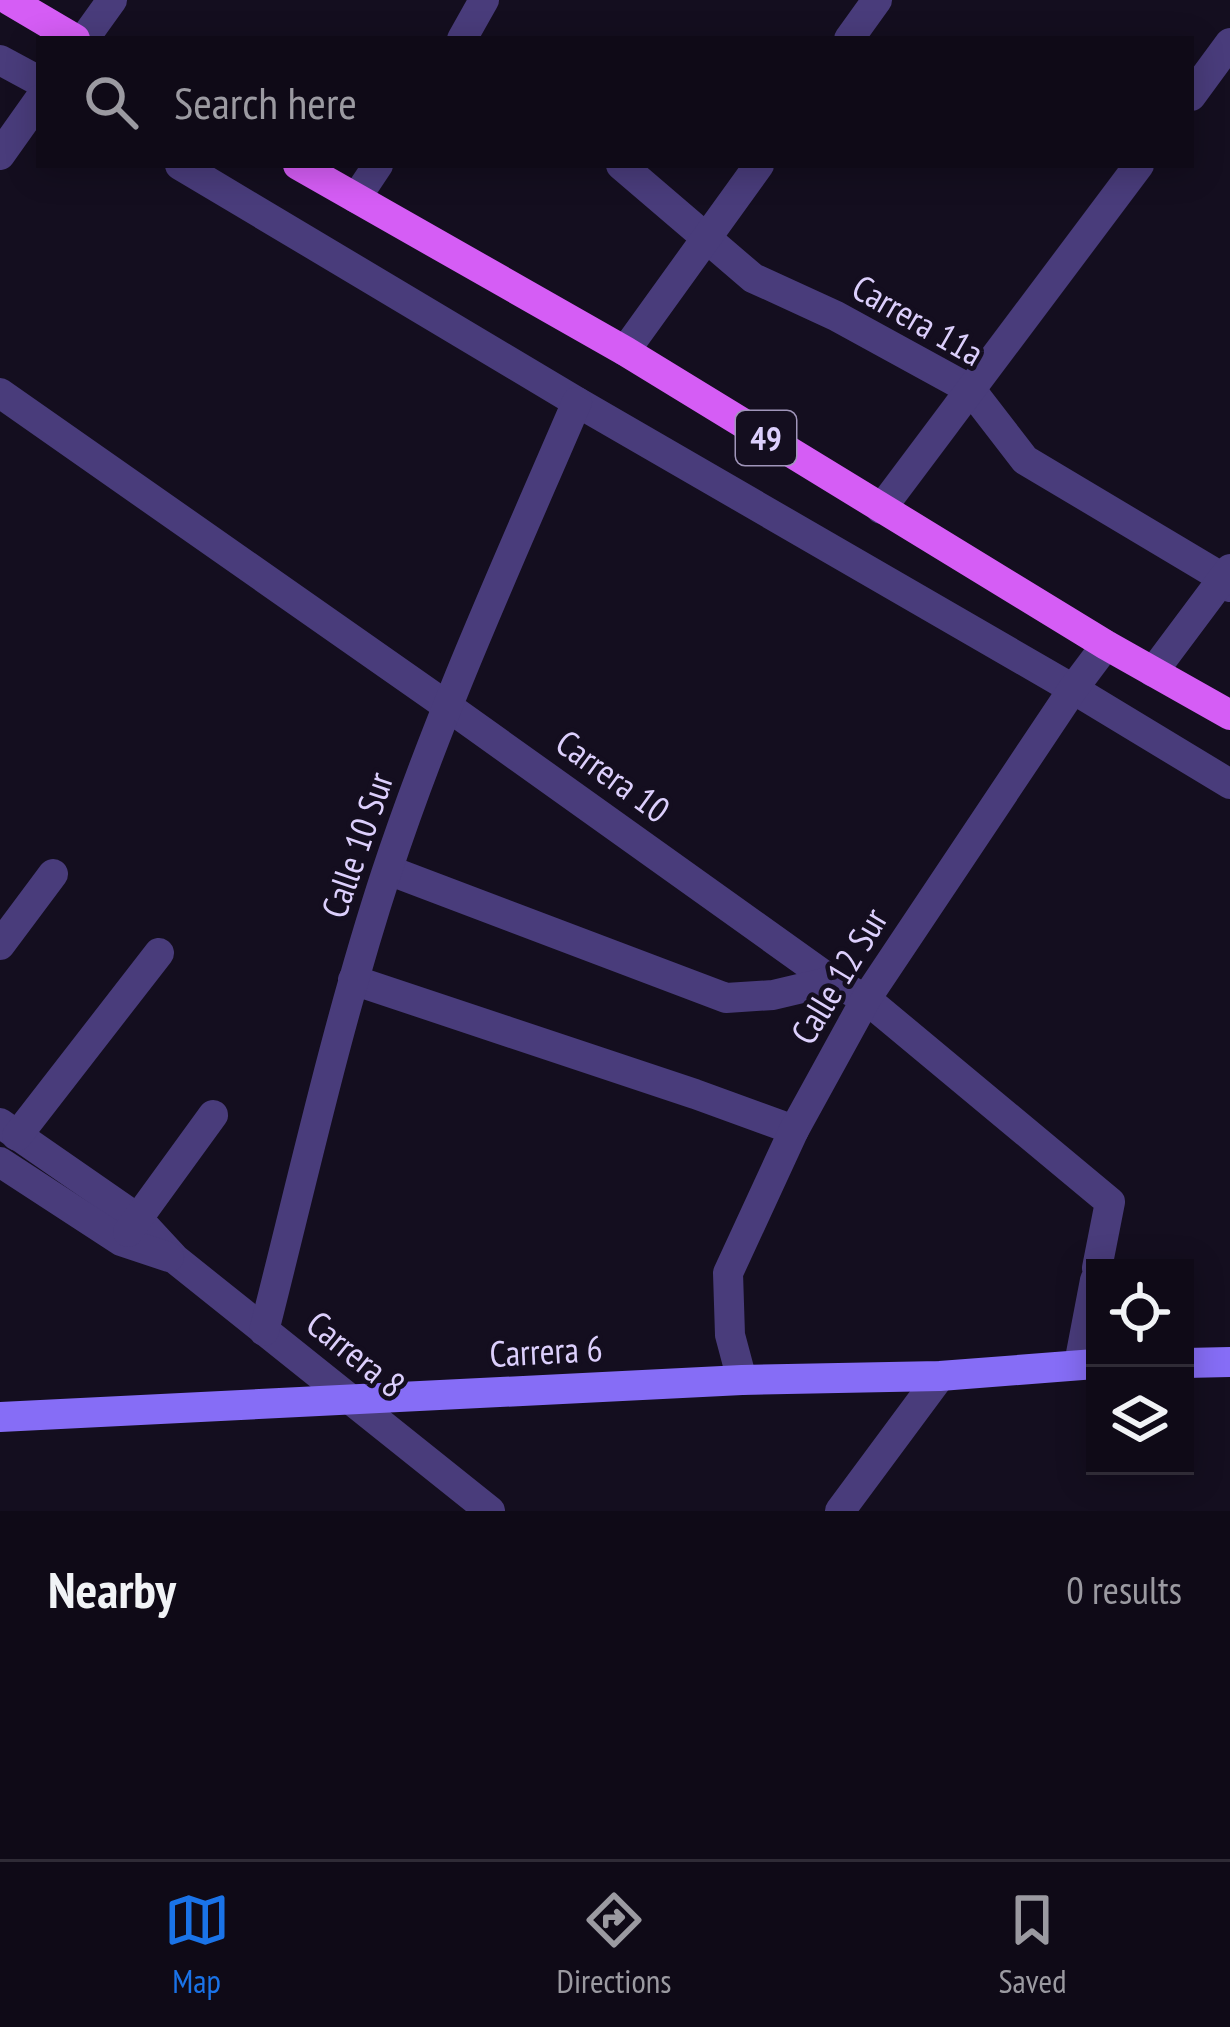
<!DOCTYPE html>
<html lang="en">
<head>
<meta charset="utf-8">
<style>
  :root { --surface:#0f0a17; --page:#1d1824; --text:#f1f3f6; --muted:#9b9aa1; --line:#2f2b36; --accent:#1a73e8 }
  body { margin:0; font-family:"PT Sans Narrow",sans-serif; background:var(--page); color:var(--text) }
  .controls { position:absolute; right:36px; bottom:36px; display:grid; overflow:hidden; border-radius:0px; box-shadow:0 6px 30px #0003 }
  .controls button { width:108px; height:108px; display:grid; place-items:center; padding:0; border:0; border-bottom:3px solid var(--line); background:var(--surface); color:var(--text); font:60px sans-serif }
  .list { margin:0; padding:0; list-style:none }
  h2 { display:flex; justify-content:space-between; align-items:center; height:156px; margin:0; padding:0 48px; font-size:51px }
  h2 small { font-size:39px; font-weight:400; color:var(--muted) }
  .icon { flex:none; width:66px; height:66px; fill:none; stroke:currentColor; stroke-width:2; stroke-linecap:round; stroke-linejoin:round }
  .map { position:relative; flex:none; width:1230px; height:1511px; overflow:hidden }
  .search { position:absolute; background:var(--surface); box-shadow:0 6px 30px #0003; left:36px; right:36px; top:36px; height:132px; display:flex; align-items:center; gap:30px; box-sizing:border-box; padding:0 42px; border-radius:0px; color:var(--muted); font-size:45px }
  .sheet { height:348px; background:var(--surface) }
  nav { display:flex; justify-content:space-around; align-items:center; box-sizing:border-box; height:168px; border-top:3px solid var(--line); background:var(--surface); font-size:33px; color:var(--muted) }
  nav a { display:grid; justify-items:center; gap:6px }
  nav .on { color:var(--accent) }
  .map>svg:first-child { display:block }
</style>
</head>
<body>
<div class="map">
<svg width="1230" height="1511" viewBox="0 0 1230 1511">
  <rect width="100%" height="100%" fill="#140e1f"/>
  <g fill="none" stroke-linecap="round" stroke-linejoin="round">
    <g stroke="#493c7b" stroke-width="30">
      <path d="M84,39L112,0"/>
      <path d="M462,39L484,0"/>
      <path d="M849,39L877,0"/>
      <path d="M0,60L39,81"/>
      <path d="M1191,96L1230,43"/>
      <path d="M0,155L39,100"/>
      <path d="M180,165L577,402L1073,689L1230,784"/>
      <path d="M621,165L753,278L836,316L971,390L1025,460L1223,578L1230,587"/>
      <path d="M356,198L378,165"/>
      <path d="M625,351L759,165"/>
      <path d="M0,393L447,706L832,981L866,999L1110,1202L1097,1268"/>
      <path d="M881,509L1139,165"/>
      <path d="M1153,672L1230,569"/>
      <path d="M388,870L726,998L773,995L832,981"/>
      <path d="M0,945L53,874"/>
      <path d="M353,980L695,1094L794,1130"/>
      <path d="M0,1123L137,1218L175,1259L490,1511"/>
      <path d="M17,1136L159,953"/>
      <path d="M0,1162L121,1241L169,1257"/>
      <path d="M128,1232L213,1115"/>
      <path d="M264,1331C303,1178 337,1024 386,874C439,713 510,558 577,402"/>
      <path d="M1079,1364L1095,1280"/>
      <path d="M742,1380L730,1335L728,1273L794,1130L866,999L1073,689L1106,645"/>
      <path d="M840,1511L940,1376"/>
    </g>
    <g stroke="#866df6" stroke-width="30">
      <path d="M1185,1363L1230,1362"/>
      <path d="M0,1417L742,1380L940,1376L1095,1364"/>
    </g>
    <g stroke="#d55df5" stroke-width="30">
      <path d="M9,0L75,39"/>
      <path d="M298,165L625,351L1106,645L1230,715"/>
    </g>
  </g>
  <g text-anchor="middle" stroke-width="9" stroke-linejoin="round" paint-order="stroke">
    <rect fill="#140e1f" stroke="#a095ba" stroke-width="3" x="736" y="411" width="60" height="54" rx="9"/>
    <g font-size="33" font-weight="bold" fill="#dccffc">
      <text x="766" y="450">49</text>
    </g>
    <g font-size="36" fill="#dccffc" stroke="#140e1f">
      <text transform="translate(918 320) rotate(30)" y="13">Carrera 11a</text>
      <text transform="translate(613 776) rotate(36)" y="13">Carrera 10</text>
      <text transform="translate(357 845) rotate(-71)" y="13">Calle 10 Sur</text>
      <text transform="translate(839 976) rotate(-59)" y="13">Calle 12 Sur</text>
      <text transform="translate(546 1351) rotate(-3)" y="13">Carrera 6</text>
      <text transform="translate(356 1354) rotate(39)" y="13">Carrera 8</text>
    </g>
  </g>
</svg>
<div class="controls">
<button><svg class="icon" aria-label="locate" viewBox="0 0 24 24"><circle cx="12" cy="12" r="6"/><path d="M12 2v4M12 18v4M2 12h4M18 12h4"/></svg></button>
<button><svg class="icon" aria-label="layers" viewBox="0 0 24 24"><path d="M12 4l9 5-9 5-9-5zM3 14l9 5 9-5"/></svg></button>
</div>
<div class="search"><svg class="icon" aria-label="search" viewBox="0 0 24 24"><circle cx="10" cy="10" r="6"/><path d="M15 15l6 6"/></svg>Search here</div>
</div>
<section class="sheet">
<h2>Nearby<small>0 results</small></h2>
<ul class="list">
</ul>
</section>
<nav>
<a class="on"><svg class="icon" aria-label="map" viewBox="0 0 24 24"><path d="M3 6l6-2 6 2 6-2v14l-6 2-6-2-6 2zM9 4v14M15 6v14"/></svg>Map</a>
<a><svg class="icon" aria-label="directions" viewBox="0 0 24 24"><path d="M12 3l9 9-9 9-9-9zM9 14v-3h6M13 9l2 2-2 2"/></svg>Directions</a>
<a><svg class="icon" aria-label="saved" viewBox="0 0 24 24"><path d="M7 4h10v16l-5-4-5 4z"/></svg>Saved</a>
</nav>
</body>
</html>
